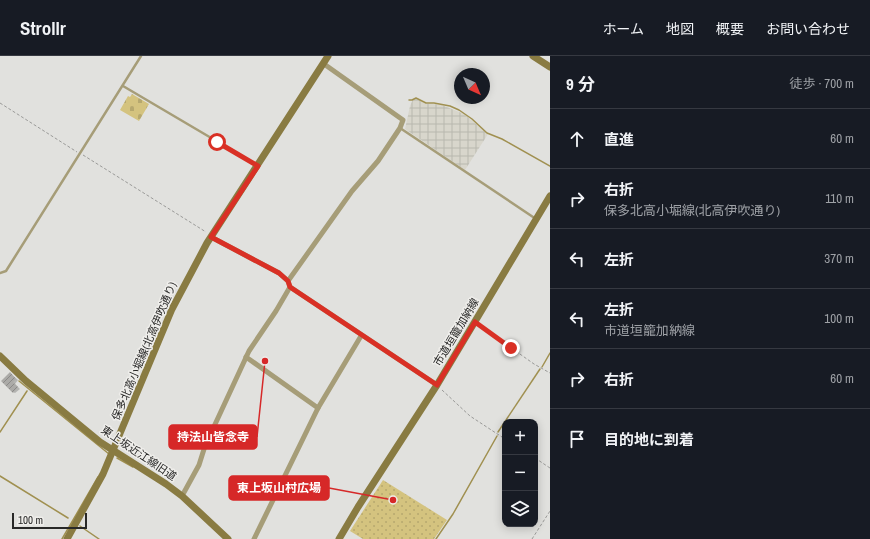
<!DOCTYPE html>
<html lang="ja">
<head>
<meta charset="utf-8">
<style>
  :root { --surface:#171b24; --page:#242831; --text:#f1f3f6; --muted:#9ea1a6; --line:#363941 }
  body { margin:0; font-family:"Archivo Narrow","Noto Sans JP",sans-serif; background:var(--page); color:var(--text) }
  .controls { position:absolute; right:12px; bottom:12px; display:grid; overflow:hidden; border-radius:8px; box-shadow:0 2px 10px #0003 }
  .controls button { width:36px; height:36px; display:grid; place-items:center; padding:0; border:0; border-bottom:1px solid var(--line); background:var(--surface); color:var(--text); font:20px sans-serif }
  .compass { position:absolute; left:454px; top:12px; width:36px; height:36px; border-radius:50%; background:var(--surface); box-shadow:0 2px 10px #0003; rotate:136deg }
  .scale { position:absolute; left:12px; bottom:10px; width:75px; box-sizing:border-box; padding-left:4px; border:2px solid #282827; border-top:0; font-size:11px; line-height:14px; white-space:nowrap; color:#282827; -webkit-text-stroke:3px #efeeeb; paint-order:stroke }
  .stop { position:absolute; width:12px; height:12px; margin:-9px; border:3px solid #d93025; border-radius:50%; background:#fff }
  .stop.end { background:#d93025; border-color:#fff; box-shadow:0 1px 4px #0008 }
  .list { margin:0; padding:0; list-style:none }
  h2 { display:flex; justify-content:space-between; align-items:center; height:52px; margin:0; padding:0 16px; font-size:17px }
  h2 small { font-size:13px; font-weight:400; color:var(--muted) }
  .list li { display:grid; grid-template-columns:26px 1fr auto; gap:12px; align-items:center; box-sizing:border-box; height:60px; padding:0 16px; border-top:1px solid var(--line) }
  .list b { display:block; font-size:15px; white-space:nowrap }
  .list p { margin:0; font-size:13px; white-space:nowrap; color:var(--muted) }
  .list em { font-size:13px; font-style:normal; color:var(--muted) }
  .icon { flex:none; width:22px; height:22px; fill:none; stroke:currentColor; stroke-width:2; stroke-linecap:round; stroke-linejoin:round }
  .map { position:relative; flex:none; width:550px; height:483px; overflow:hidden }
  header { display:flex; align-items:center; gap:24px; box-sizing:border-box; height:56px; padding:0 20px; background:var(--surface); border-bottom:1px solid var(--line) }
  header strong { font-size:19px }
  nav { display:flex; gap:22px; margin-inline-start:auto; font-size:14px }
  main { display:flex }
  aside { flex:1; background:var(--surface) }
  .map>svg:first-child { display:block }
</style>
</head>
<body>
<header>
<strong>Strollr</strong>
<nav><a>ホーム</a><a>地図</a><a>概要</a><a>お問い合わせ</a></nav>
</header>
<main>
<div class="map">
<svg width="550" height="483" viewBox="0 0 550 483">
  <defs>
    <pattern id="industrial-grid" width="8" height="8" patternUnits="userSpaceOnUse"><rect width="8" height="8" fill="#d8d6cc"/><path d="M0 4h8M4 0v8" fill="none" stroke="#b9b8af"/></pattern>
    <pattern id="cemetery-stones" width="16" height="16" patternUnits="userSpaceOnUse"><rect width="16" height="16" fill="#d4c37f"/><path d="M2 7V4a2 2 0 0 1 4 0v3zM10 15v-3a2 2 0 0 1 4 0v3z" fill="#b6a86e"/></pattern>
    <pattern id="park-dots" width="8" height="8" patternUnits="userSpaceOnUse"><rect width="8" height="8" fill="#d4c37f"/><path d="M2 2h.1M6 6h.1" fill="none" stroke="#b6a86e" stroke-width="1.8" stroke-linecap="round"/></pattern>
    <pattern id="building-hatch" width="6" height="6" patternUnits="userSpaceOnUse"><rect width="6" height="6" fill="#abaaa7"/><path d="M-1 1l2-2M0 6l6-6M5 7l2-2" fill="none" stroke="#8b8a88"/></pattern>
  </defs>
  <rect width="100%" height="100%" fill="#e1e1de"/>
  <path fill="url(#industrial-grid)" d="M415,42L427,48H434L442,49L464,58L488,78L465,114L405,73L410,50L413,43Z"/>
  <path fill="url(#cemetery-stones)" d="M132,38L149,48L139,65L120,54L128,40L130,41Z"/>
  <path fill="url(#park-dots)" d="M383,424L447,464L434,483H363L350,475Z"/>
  <path fill="#0003" d="M12,319L18,324L15,328L20,333L15,337L13,336Z"/>
  <g fill="none" stroke-linecap="round" stroke-linejoin="round">
    <g stroke="#a09050" stroke-width="1.5">
      <path d="M409,44H412L416,42L426,47H434L450,50L459,54L472,63L487,77L502,83L550,110"/>
      <path d="M542,311L550,297"/>
      <path d="M19,325L109,398"/>
      <path d="M0,376L27,335"/>
      <path d="M498,376L540,313"/>
      <path d="M117,402L133,411"/>
      <path d="M0,420L68,462"/>
      <path d="M80,470L99,483"/>
      <path d="M62,483L98,421"/>
      <path d="M436,483L453,458L497,380"/>
    </g>
  </g>
  <path fill="url(#building-hatch)" d="M10,316L16,323L13,326L18,331L13,337L1,325Z"/>
  <g fill="none" stroke-linecap="round" stroke-linejoin="round">
    <g stroke="#9a9a98" stroke-width="1" stroke-dasharray="3 2" stroke-linecap="butt">
      <path d="M0,47L77,96"/>
      <path d="M83,99L206,176"/>
      <path d="M479,269L534,308L550,317"/>
      <path d="M442,334L470,360L505,383"/>
      <path d="M535,402L550,412"/>
      <path d="M532,483L550,455"/>
    </g>
    <g stroke="#a69d78" stroke-width="2.5">
      <path d="M123,30L257,109"/>
      <path d="M400,72L536,163"/>
      <path d="M0,217L6,215L141,0"/>
    </g>
    <g stroke="#a69d78" stroke-width="5">
      <path d="M211,181L279,217L288,225"/>
      <path d="M290,231L288,225L352,135L378,105L400,72L403,64L324,8"/>
      <path d="M246,301L318,352"/>
      <path d="M182,440L199,409L205,390L249,295L276,255L290,231L437,329"/>
      <path d="M254,483L318,352L361,280"/>
    </g>
    <g stroke="#897b42" stroke-width="7">
      <path d="M533,0L550,11"/>
      <path d="M0,300L26,325L100,386L166,428L182,440L228,483"/>
      <path d="M67,483L103,418L172,253L207,187L328,0"/>
      <path d="M339,483L358,451L437,329L550,140"/>
    </g>
  </g>
  <g fill="none" stroke-linecap="round" stroke-linejoin="round">
    <path stroke="#d93025" stroke-width="5" d="M217,86L258,110L211,181L279,217L288,225L290,231L437,329L475,266L511,292"/>
  </g>
  <g text-anchor="middle" stroke-width="3" stroke-linejoin="round" paint-order="stroke">
    <g font-size="11" fill="#282827" stroke="#efeeeb">
      <text transform="translate(456 276) rotate(-59)" y="4">市道垣籠加納線</text>
      <text transform="translate(144 295) rotate(-67)" y="4">保多北高小堀線(北高伊吹通り)</text>
      <text transform="translate(139 397) rotate(34)" y="4">東上坂近江線旧道</text>
    </g>
  </g>
  <path fill="none" stroke="#d62828" stroke-width="1.5" d="M265 305L257 381M393 444L329 432"/>
  <g fill="#d62828" stroke="#efeeeb" stroke-width="1.5">
    <circle cx="265" cy="305" r="4"/>
    <circle cx="393" cy="444" r="4"/>
  </g>
  <g fill="#d62828" stroke="#d62828" stroke-width="1.5">
    <rect x="169" y="369" width="88" height="24" rx="4"/>
    <rect x="229" y="420" width="100" height="24" rx="4"/>
  </g>
  <g font-size="12" text-anchor="middle" font-weight="bold" fill="#fff">
    <text x="213" y="385">持法山皆念寺</text>
    <text x="279" y="436">東上坂山村広場</text>
  </g>
</svg>
<div class="controls">
<button>+</button>
<button>−</button>
<button><svg class="icon" aria-label="layers" viewBox="0 0 24 24"><path d="M12 4l9 5-9 5-9-5zM3 14l9 5 9-5"/></svg></button>
</div>
<svg class="compass" viewBox="-18 -18 36 36"><path d="M0-13l5 13h-10z" fill="#e53935"/><path d="M0 13l5-13h-10z" fill="#9ea1a6"/></svg>
<div class="scale">100 m</div>
<div class="stop" style="left:217px;top:86px"></div>
<div class="stop end" style="left:511px;top:292px"></div>
</div>
<aside>
<h2>9 分<small>徒歩 · 700 m</small></h2>
<ul class="list">
<li><svg class="icon" aria-label="ahead" viewBox="0 0 24 24"><path d="M12 20V5M6 11l6-6 6 6"/></svg><div><b>直進</b></div><em>60 m</em></li>
<li><svg class="icon" aria-label="right" viewBox="0 0 24 24"><path d="M7 20v-9h11M14 6l5 5-5 5"/></svg><div><b>右折</b><p>保多北高小堀線(北高伊吹通り)</p></div><em>110 m</em></li>
<li><svg class="icon" aria-label="left" viewBox="0 0 24 24"><path d="M17 20v-9H6M10 6l-5 5 5 5"/></svg><div><b>左折</b></div><em>370 m</em></li>
<li><svg class="icon" aria-label="left" viewBox="0 0 24 24"><path d="M17 20v-9H6M10 6l-5 5 5 5"/></svg><div><b>左折</b><p>市道垣籠加納線</p></div><em>100 m</em></li>
<li><svg class="icon" aria-label="right" viewBox="0 0 24 24"><path d="M7 20v-9h11M14 6l5 5-5 5"/></svg><div><b>右折</b></div><em>60 m</em></li>
<li><svg class="icon" aria-label="arrive" viewBox="0 0 24 24"><path d="M6 21V4h12l-3 4 3 4H6"/></svg><div><b>目的地に到着</b></div></li>
</ul>
</aside>
</main>
</body>
</html>
